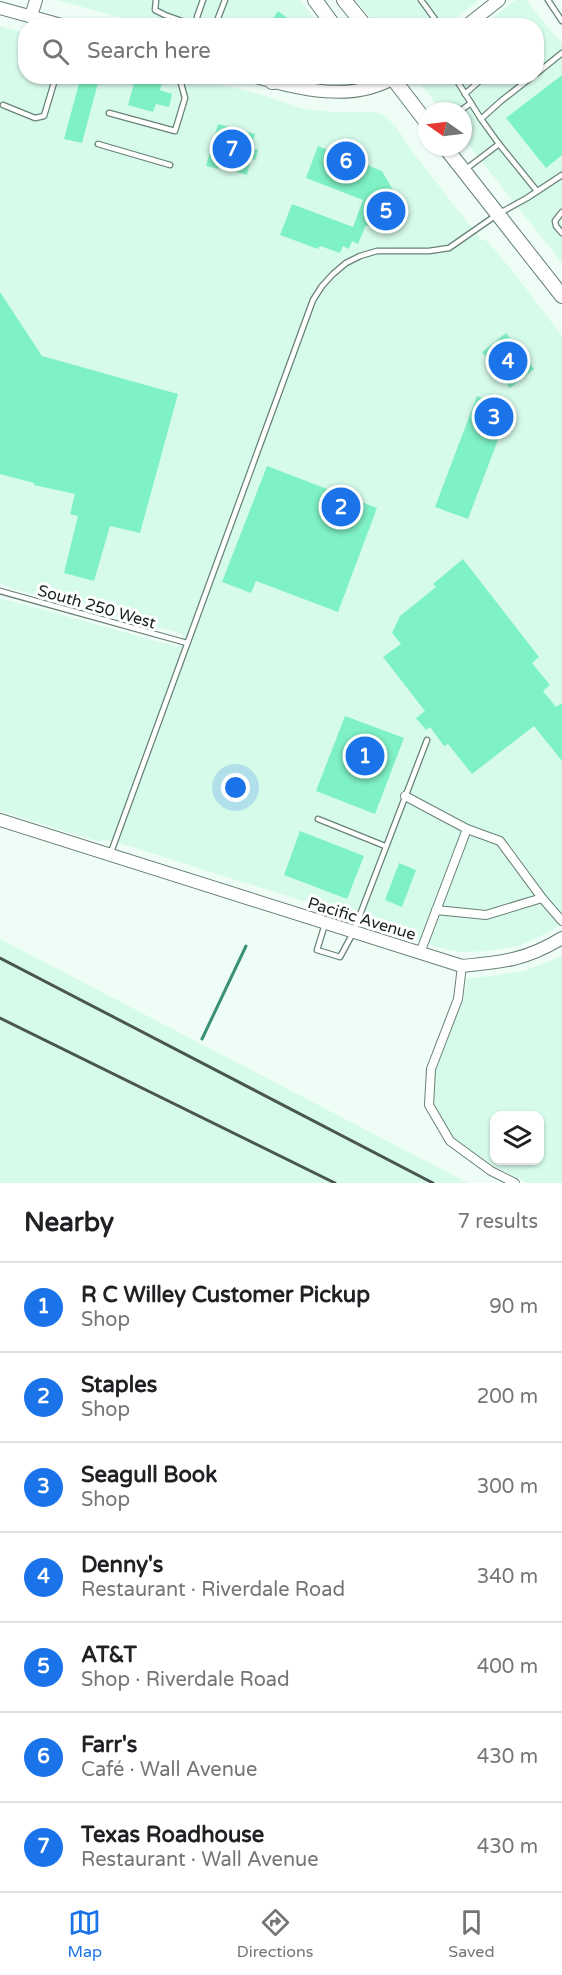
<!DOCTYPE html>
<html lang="en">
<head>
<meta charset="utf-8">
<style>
  :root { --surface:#fff; --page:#f2f2f2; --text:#202124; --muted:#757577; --line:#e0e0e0; --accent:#1a73e8 }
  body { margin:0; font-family:"Varela Round",sans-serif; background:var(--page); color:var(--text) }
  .controls { position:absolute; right:18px; bottom:18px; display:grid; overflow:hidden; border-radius:12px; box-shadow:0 2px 4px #0004 }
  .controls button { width:54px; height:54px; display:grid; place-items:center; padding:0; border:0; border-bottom:2px solid var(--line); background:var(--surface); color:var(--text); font:30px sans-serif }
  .compass { position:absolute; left:418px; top:102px; width:54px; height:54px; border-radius:50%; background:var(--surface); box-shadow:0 2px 4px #0004; rotate:284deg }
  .you { position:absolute; left:236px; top:788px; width:21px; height:21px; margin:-15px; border:4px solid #fff; border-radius:50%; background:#1a73e8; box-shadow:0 0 0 9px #1a73e833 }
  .badge { display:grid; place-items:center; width:39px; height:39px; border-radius:50%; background:var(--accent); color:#fff; font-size:20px; font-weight:700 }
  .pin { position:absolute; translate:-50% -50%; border:3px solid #fff; box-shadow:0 2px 6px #0006 }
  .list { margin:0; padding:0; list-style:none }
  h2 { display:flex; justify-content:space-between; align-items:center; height:78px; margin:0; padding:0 24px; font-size:26px }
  h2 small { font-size:20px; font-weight:400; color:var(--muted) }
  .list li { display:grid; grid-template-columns:39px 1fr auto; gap:18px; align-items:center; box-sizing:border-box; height:90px; padding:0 24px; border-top:2px solid var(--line) }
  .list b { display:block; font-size:22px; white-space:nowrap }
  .list p { margin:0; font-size:20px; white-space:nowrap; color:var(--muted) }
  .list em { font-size:20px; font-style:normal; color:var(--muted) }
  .icon { flex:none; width:33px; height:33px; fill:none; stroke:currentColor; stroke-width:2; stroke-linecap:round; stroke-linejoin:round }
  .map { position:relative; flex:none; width:562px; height:1183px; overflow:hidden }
  .search { position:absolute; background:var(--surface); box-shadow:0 2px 4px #0004; left:18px; right:18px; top:18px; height:66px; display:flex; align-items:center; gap:15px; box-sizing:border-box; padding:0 21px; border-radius:24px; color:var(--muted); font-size:22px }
  .sheet { height:708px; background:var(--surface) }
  nav { display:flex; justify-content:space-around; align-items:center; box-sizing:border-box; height:84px; border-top:2px solid var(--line); background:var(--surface); font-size:16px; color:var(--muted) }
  nav a { display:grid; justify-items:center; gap:3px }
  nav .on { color:var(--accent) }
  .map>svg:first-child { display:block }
</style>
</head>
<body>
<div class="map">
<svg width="562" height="1183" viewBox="0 0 562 1183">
  <rect width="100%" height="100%" fill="#eefef6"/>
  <g fill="#d7fbeb" fill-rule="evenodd">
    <path d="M57,0H300L319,25H148Z"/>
    <path d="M356,0H479L446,26L376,25Z"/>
    <path d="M516,0H526L562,44V263L463,138V111H442L415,77L536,76V26L483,25Z"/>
    <path d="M0,26L25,33L26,76L191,77L266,96L303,109L335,112H374L385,116L397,128L412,151L457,209L481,239L487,241L515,274L562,336V923L551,931L521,945L490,951L461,952L444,949L369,924L366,921L132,847L107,840L97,841L0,811V598L178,647L183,634L12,589L0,583Z"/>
    <path d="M0,939L468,1183H0Z"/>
    <path d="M562,956V1183H527L461,1148L437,1120L431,1099L433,1077L463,998L467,979L524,971ZM494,1116H540V1160H494Z"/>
  </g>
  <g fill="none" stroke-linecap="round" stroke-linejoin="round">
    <path stroke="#3b9172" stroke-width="3" d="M202,1039L246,946"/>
  </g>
  <g fill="#7ff2c5">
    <path d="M278,11L298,26H268Z"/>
    <path d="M562,75V155L546,168L506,118Z"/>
    <path d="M81,76L99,79L82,143L64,139Z"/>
    <path d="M136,76H145L162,81L160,90L172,94L169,107L156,104L153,112L128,105Z"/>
    <path d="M218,124L255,134L251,148L258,150L255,160L251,159L247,175L219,167V169L206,166Z"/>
    <path d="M318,146L382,171L394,192L400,195L386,232L366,225L358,244L352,241L349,249L343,246L340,253L320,246L318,249L280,235L292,204L353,227L363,200L306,178Z"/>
    <path d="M0,292L42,356L178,394L140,533L110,526L94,581L64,573L78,516L70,514L75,494L34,485V483L0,474Z"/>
    <path d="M506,333L534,369L510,388L482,352Z"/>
    <path d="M477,396L510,408L468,519L435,507Z"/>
    <path d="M267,466L377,508L338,612L256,581L251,593L222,582Z"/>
    <path d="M463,559L539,657L532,663L550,685L543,691L556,707L562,703V761L534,726L472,774L448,744L444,746L430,727L426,730L416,718L425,711L383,657L401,644L392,633L400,616L436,587L433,584Z"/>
    <path d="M345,716L404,738L375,814L316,791Z"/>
    <path d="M300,831L364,856L347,899L284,875Z"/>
    <path d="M399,863L416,870L402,907L385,900Z"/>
  </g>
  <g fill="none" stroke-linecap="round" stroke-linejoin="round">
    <defs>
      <g id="lane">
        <path d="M156,0L155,10L165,15L196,26"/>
        <path d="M421,0L440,26"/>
        <path d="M548,0L562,21"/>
        <path d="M199,26L197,17L203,0"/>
        <path d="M215,26L225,0"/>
        <path d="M536,74L562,53"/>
        <path d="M454,76L481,119"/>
        <path d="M465,94L485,76"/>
        <path d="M3,105L35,118L44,116L56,76"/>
        <path d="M460,111L471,103"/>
        <path d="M109,113L175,131L185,98L179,76"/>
        <path d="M98,144L170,165"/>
        <path d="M499,144L537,191"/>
        <path d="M466,169L499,144L481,119L501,101L533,76"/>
        <path d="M562,212L555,221L556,226L562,233"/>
        <path d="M0,591L187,643"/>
        <path d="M318,819L385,846"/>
        <path d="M110,855L313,300L322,286L333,274L346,263L360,256L377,251H429L449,248L498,214L527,198L562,175"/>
        <path d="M325,924L317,950L340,957L353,933L427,740"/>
      </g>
      <g id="street">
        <path d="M405,796L467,829"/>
        <path d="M542,898L562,921"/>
        <path d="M420,953L467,829L500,841L542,898L486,915L436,910"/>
        <path d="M462,966L458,999L431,1069L429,1105L450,1141L491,1171L515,1183"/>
      </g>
      <g id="secondary">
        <path d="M0,8L65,26"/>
        <path d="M31,16L36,0"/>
        <path d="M466,26L499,0"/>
        <path d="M252,76C299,89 353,104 397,76"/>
        <path d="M0,820L462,966C503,962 526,960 562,938"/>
      </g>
      <g id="primary">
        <path d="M315,0L334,26"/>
        <path d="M344,0L365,26"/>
        <path d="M391,76L427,123"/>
        <path d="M272,82L306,76"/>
        <path d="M445,147L562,296"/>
      </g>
    </defs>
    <use href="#lane" stroke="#688175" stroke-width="7"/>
    <use href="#street" stroke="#688175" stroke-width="10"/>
    <use href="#secondary" stroke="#688175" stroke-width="14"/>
    <use href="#primary" stroke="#688175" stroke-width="16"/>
    <use href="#lane" stroke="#fff" stroke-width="4.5"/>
    <use href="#street" stroke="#fff" stroke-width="8"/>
    <use href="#secondary" stroke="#fff" stroke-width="12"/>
    <use href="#primary" stroke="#fff" stroke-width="14"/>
    <g stroke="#4a5651" stroke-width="3">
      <path d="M0,958L433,1183"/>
      <path d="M0,1018L335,1183"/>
    </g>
  </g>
  <g text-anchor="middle" stroke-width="6" stroke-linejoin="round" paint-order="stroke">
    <g font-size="16" fill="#18221e" stroke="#fff">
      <text transform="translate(97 606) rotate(16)" y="6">South 250 West</text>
      <text transform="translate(362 918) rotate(17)" y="6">Pacific Avenue</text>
    </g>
  </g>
</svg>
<div class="controls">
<button><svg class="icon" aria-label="layers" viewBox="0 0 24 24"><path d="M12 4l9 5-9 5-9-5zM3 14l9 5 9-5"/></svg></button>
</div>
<svg class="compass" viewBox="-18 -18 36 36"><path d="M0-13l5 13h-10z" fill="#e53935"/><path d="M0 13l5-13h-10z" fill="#757577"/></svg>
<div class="you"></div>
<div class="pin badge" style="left:365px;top:756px">1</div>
<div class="pin badge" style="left:341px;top:507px">2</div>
<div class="pin badge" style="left:494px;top:417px">3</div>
<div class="pin badge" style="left:508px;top:361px">4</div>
<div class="pin badge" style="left:386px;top:211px">5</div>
<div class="pin badge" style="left:346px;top:161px">6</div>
<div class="pin badge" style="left:232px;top:149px">7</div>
<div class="search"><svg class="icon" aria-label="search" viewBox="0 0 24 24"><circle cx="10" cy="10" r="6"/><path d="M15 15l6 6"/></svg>Search here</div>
</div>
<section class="sheet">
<h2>Nearby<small>7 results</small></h2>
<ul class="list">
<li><span class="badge">1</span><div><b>R C Willey Customer Pickup</b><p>Shop</p></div><em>90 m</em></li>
<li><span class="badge">2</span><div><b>Staples</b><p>Shop</p></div><em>200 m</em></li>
<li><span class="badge">3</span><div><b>Seagull Book</b><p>Shop</p></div><em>300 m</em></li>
<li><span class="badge">4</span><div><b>Denny's</b><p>Restaurant · Riverdale Road</p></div><em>340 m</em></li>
<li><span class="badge">5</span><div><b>AT&amp;T</b><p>Shop · Riverdale Road</p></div><em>400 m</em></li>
<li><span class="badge">6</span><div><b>Farr's</b><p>Café · Wall Avenue</p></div><em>430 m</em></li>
<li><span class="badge">7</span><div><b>Texas Roadhouse</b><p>Restaurant · Wall Avenue</p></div><em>430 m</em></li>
</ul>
</section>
<nav>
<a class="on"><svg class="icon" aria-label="map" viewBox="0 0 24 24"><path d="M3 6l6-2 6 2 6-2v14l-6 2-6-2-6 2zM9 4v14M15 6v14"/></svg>Map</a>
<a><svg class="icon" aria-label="directions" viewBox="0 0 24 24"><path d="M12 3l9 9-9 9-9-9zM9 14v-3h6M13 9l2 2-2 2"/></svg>Directions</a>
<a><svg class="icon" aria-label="saved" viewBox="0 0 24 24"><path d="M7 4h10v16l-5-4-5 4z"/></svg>Saved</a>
</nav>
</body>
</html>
